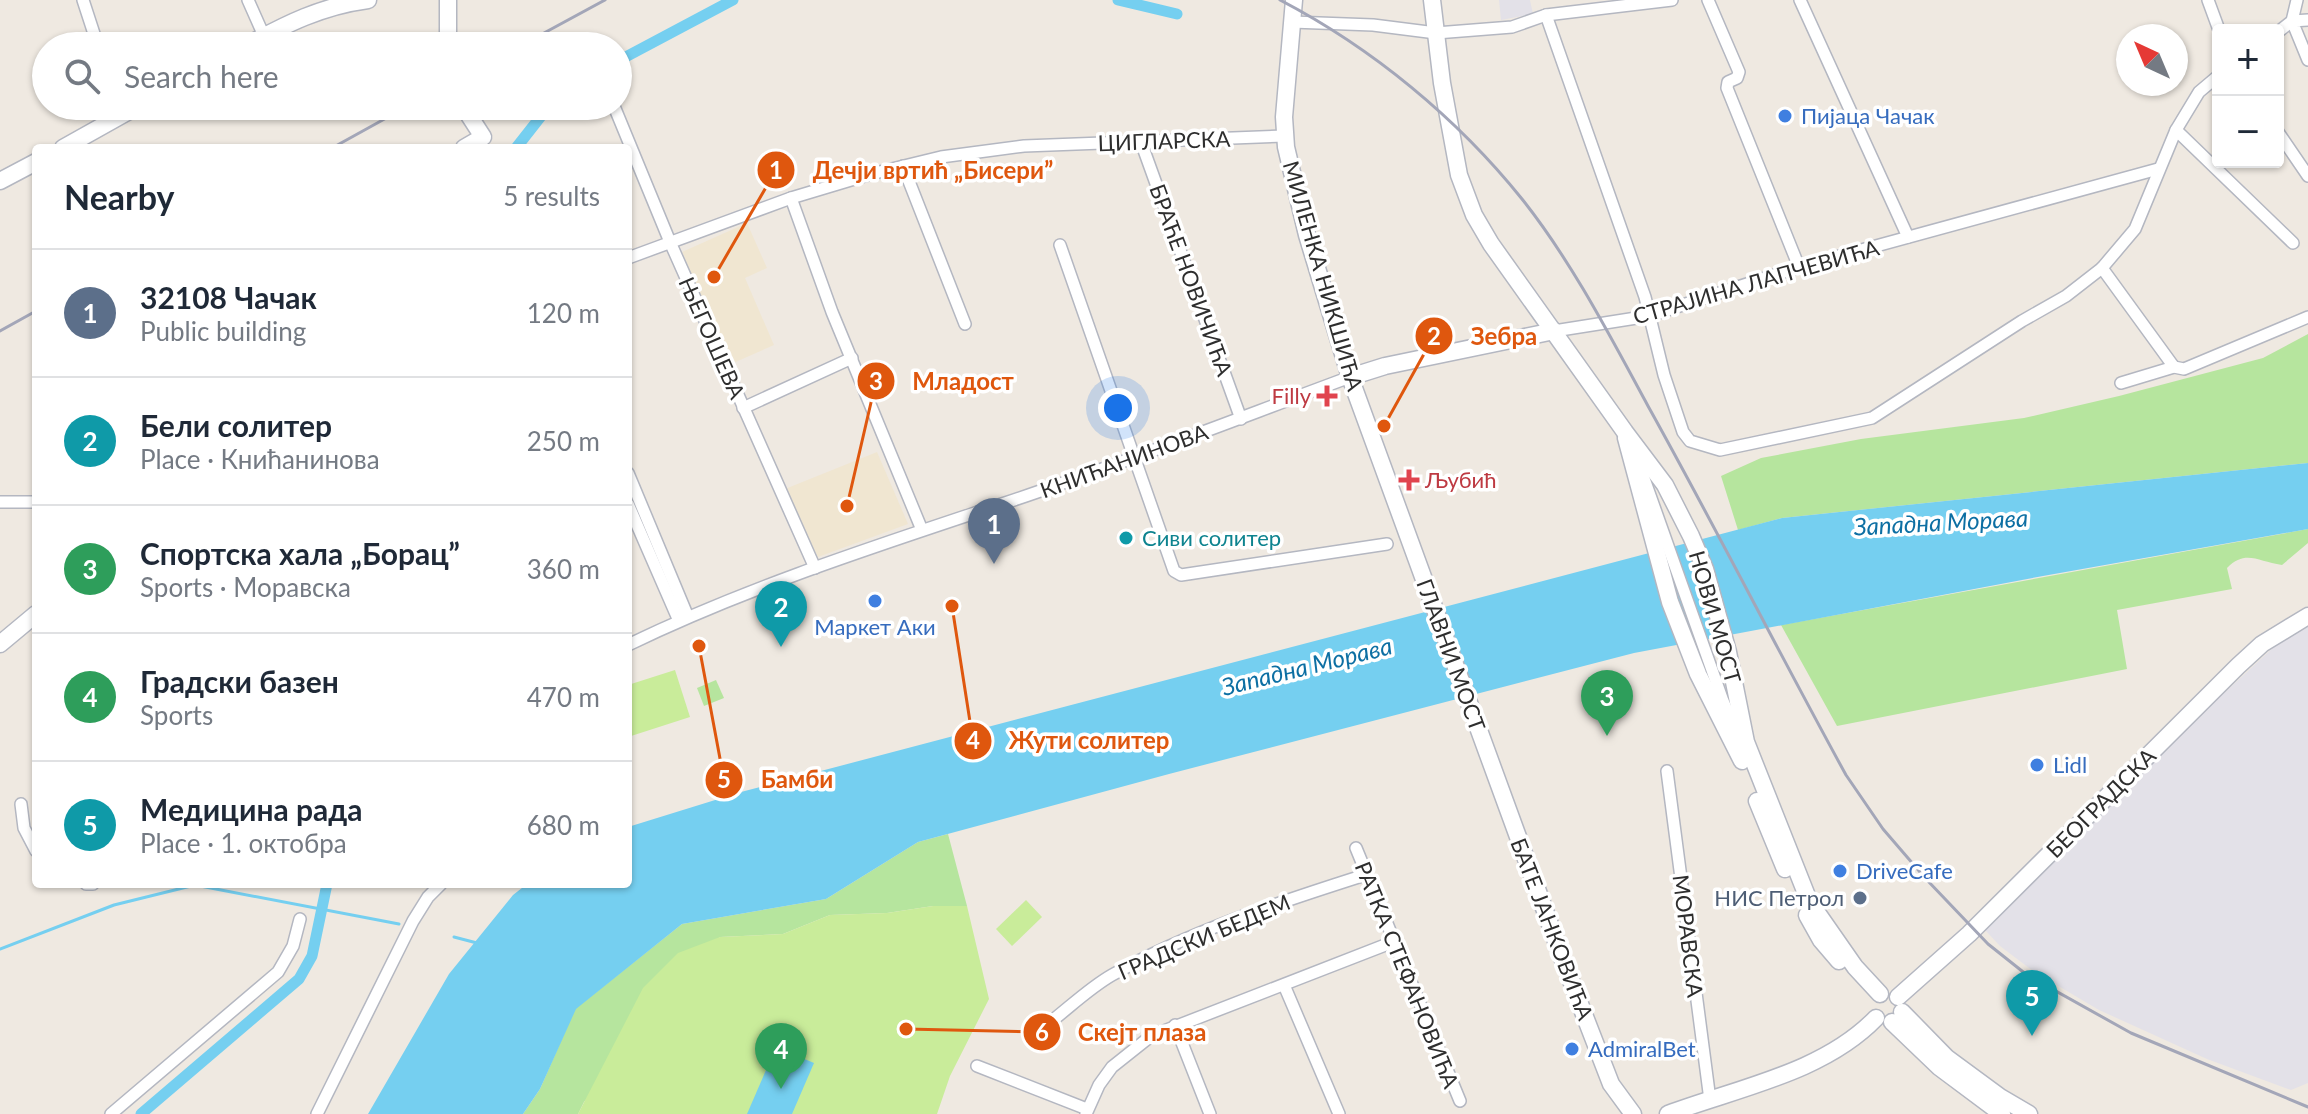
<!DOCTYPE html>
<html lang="en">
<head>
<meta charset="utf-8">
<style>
  :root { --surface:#fff; --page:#f2f2f3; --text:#1f2937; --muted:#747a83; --line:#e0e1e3; --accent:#db2777 }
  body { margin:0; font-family:Lato,sans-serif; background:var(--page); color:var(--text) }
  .controls { position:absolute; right:24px; top:24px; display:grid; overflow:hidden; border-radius:8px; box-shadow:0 2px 6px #0004 }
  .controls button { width:72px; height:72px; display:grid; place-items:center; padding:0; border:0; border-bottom:2px solid var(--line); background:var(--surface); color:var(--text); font:40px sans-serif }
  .compass { position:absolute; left:2116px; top:24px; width:72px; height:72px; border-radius:50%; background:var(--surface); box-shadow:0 2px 6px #0004; rotate:316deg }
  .you { position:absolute; left:1118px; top:408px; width:28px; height:28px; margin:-20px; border:6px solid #fff; border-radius:50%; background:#1a73e8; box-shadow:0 0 0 12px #1a73e833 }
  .badge { display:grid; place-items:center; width:52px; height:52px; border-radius:50%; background:var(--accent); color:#fff; font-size:26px; font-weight:700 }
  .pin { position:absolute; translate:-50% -66px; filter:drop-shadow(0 2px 4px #0008) }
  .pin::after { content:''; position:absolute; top:42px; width:28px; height:24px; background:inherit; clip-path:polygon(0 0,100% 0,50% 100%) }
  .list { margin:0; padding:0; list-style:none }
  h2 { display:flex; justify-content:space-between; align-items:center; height:104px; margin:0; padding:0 32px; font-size:34px }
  h2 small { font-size:26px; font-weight:400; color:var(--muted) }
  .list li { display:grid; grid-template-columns:52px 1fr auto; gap:24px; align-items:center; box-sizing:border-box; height:128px; padding:0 32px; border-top:2px solid var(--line) }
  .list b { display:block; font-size:30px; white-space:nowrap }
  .list p { margin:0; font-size:26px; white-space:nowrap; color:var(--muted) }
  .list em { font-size:26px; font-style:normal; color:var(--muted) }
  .icon { flex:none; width:44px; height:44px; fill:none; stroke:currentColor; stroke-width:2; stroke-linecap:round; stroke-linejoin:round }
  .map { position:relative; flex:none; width:2308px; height:1114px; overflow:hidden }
  .search { position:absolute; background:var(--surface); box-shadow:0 2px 6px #0004; left:32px; top:32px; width:600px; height:88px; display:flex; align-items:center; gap:20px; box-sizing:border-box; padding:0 28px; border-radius:44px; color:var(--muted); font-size:30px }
  .panel { position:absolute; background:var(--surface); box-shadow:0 2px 6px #0004; left:32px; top:144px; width:600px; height:744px; border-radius:8px }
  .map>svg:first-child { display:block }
</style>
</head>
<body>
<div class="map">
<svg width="2308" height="1114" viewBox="0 0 2308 1114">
  <rect width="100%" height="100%" fill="#efe9e1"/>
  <g fill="#e3e1e8">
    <path d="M1499,0H1530L1533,14L1501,20Z"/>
    <path d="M2308,624V1083L2291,1090L2207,1059L2099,1010L2033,971L2000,946L1985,930L2181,733L2275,646Z"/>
  </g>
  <g fill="#f0e6d1">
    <path d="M747,223L767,268L745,278L774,345L731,364L682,252Z"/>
    <path d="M877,452L908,524L818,557L785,489Z"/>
  </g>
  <g fill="#b6e59e">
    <path d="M2308,334V463L1782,518L1738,530L1721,476L1761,458L1861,439L2024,418L2119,396L2263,358Z"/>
    <path d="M2308,529V543L2282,565C2258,562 2246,549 2227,568L2232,589L2117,610L2127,669L1837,726L1781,625Z"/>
    <path d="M716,680L724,698L704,706L697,688Z"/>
    <path d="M948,834L967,906H933L887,913L830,915L783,934L720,937L584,1102L578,1114H523L540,1089L575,1009L682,924L826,899L918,842Z"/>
  </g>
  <g fill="#c9ec9a">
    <path d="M675,670L690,717L628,737V685Z"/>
    <path d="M1026,900L1042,917L1012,946L996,929Z"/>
    <path d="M933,906H967L989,999L950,1076L937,1114H578L643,988L678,953L720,937L783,934L830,915L887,913Z"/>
  </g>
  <g fill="#75cff0">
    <path d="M2308,463V529L2043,576L1634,653L1169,774L918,842L826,899L682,924L576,1009L540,1089L523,1114H368L449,974L513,895L527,884H628V827L741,792L1782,518Z"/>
    <path d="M776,1047L814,1063L792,1114H747Z"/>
  </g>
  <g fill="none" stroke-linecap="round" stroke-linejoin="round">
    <g stroke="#75cff0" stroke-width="3">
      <path d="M454,937L477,943"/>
      <path d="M0,949L114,905L195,885L399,924"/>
    </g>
    <g stroke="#75cff0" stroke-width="11">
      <path d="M1118,0L1177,14"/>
      <path d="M618,61L733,0"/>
      <path d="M516,148L549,106"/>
      <path d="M141,1114L299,979L312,956L327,884"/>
    </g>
    <defs>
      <g id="street">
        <path d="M83,0L98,46"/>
        <path d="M248,0L264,36"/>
        <path d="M1708,0L1739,72L1737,78L1728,82L1727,88L1799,267"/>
        <path d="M1800,0L1908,237"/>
        <path d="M2208,0L2219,30"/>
        <path d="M1546,15L1645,297L1664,375L1683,432L1690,441L1720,450L1872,418L2022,321L2066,296L2102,268L2135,229L2176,130L2199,92L2218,76"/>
        <path d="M2308,20L2292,21L2308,60"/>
        <path d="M1292,22L1373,25L1436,33L1512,27L1546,15L1672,0"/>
        <path d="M2278,32L2292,21L2297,0"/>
        <path d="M614,106L670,242L815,568"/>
        <path d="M2176,130L2293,243"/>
        <path d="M2278,132L2308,176"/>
        <path d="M1141,142L1241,419"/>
        <path d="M903,166L965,324"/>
        <path d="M791,198L832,312L922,530"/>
        <path d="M1060,245L1174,571L1181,575L1387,544"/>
        <path d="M628,258L791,198L871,174L941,157L1024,146L1284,136"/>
        <path d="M2102,268L2174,367"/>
        <path d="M1554,331L1649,316L1799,267L2158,169"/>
        <path d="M2121,383L2174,367L2184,369L2308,317"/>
        <path d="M743,408L852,358"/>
        <path d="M1641,470L1723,701L1739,739"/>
        <path d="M628,473L688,617"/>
        <path d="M0,502H36"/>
        <path d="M628,504L679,621"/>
        <path d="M628,645C748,587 876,546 1002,504C1119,465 1234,420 1350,377"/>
        <path d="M1667,771L1710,1100"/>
        <path d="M21,804L24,828L36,851"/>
        <path d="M1356,848L1460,1101"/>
        <path d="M86,884H93"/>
        <path d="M1284,985L1339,1114"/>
        <path d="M1053,1020C1072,1005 1091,987 1112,975C1191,931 1280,902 1365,875"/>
        <path d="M1175,1025L1210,1114"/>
        <path d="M977,1066L1087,1109"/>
        <path d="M111,1114L278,972L293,946L300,919"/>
        <path d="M317,1114L413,921L428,897L441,884"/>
        <path d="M1086,1114L1099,1085L1112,1067L1151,1036L1393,942"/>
      </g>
      <g id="secondary">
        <path d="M1294,0L1284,117L1286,147L1307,235L1350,377L1563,960L1611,1084L1633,1114"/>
        <path d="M1432,0L1442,83L1459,175L1474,215L1491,244L1625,432L1665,485L1691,536L1705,569L1728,652L1746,742L1809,901L1855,967L1880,994"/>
        <path d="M246,46C286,24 322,6 368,0"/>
        <path d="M448,46V0"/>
        <path d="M463,106L483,137L464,148"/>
        <path d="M63,148L138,106"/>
        <path d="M0,181L36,162"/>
        <path d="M1350,377L1385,366L1554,331"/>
        <path d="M1626,438L1670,602L1698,674L1742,761"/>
        <path d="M0,644L36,614"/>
        <path d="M1757,801L1785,869"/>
        <path d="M1807,915L1821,940L1839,961"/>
        <path d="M1898,997L1969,934L2238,666L2262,644L2308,616"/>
        <path d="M1902,1012L1947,1058L2000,1097L2029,1114"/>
        <path d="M1892,1022L1939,1067L2002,1114"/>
        <path d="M1668,1114C1737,1088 1823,1073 1876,1018"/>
      </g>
    </defs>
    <use href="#street" stroke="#b4b7c1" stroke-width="14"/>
    <use href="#secondary" stroke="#b4b7c1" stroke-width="19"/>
    <use href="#street" stroke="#fff" stroke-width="11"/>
    <use href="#secondary" stroke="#fff" stroke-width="16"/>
    <g stroke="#a3a6b8" stroke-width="3">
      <path d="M1280,0C1372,48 1457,118 1522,199C1572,262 1610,336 1648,406C1716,528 1779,653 1846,775L1883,829L1926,879L1988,944L2027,975L2131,1033L2308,1107"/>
      <path d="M520,46L605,0"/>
      <path d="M332,148L408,106"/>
      <path d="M0,331L36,311"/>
    </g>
  </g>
  <g fill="#3f7fe0" stroke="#fff" stroke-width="3">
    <circle cx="1785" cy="116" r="8"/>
    <circle cx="875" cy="601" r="8"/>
    <circle cx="2037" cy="765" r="8"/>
    <circle cx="1840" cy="871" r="8"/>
    <circle cx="1572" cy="1049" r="8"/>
  </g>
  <g fill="#e0444e" stroke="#fff" stroke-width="3">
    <path d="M1323 384h8v8h8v8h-8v8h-8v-8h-8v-8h8z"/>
    <path d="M1405 468h8v8h8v8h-8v8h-8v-8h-8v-8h8z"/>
  </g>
  <circle fill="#0f9aa8" stroke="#fff" stroke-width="3" cx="1126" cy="538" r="8"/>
  <circle fill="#5c6f8a" stroke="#fff" stroke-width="3" cx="1860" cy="898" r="8"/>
  <g text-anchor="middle" stroke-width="7" stroke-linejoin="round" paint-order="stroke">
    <g font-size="22" fill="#366cbe" stroke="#fff" text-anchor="start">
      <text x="1801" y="124">Пијаца Чачак</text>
      <text x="875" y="635" text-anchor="middle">Маркет Аки</text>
      <text x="2053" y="773">Lidl</text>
      <text x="1856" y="879">DriveCafe</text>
      <text x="1588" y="1057">AdmiralBet</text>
    </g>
    <g font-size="22" fill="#2e2e2e" stroke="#fff">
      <text transform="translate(1164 141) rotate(-2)" y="8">ЦИГЛАРСКА</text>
      <text transform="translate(1323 276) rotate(74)" y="8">МИЛЕНКА НИКШИЋА</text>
      <text transform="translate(1191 280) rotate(70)" y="8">БРАЋЕ НОВИЧИЋА</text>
      <text transform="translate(1756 282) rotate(-16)" y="8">СТРАЈИНА ЛАПЧЕВИЋА</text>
      <text transform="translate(712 338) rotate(66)" y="8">ЊЕГОШЕВА</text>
      <text transform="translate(1124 461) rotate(-20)" y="8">КНИЋАНИНОВА</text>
      <text transform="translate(1715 617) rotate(74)" y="8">НОВИ МОСТ</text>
      <text transform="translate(1451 655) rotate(70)" y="8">ГЛАВНИ МОСТ</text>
      <text transform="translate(2101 803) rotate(-45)" y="8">БЕОГРАДСКА</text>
      <text transform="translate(1552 929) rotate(69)" y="8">БАТЕ ЈАНКОВИЋА</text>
      <text transform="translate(1688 936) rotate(83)" y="8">МОРАВСКА</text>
      <text transform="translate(1204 937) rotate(-23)" y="8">ГРАДСКИ БЕДЕМ</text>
      <text transform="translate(1407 975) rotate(68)" y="8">РАТКА СТЕФАНОВИЋА</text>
    </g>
    <g font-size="22" fill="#be3a42" stroke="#fff" text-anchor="end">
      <text x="1311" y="404">Filly</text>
      <text x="1425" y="488" text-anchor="start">Љубић</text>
    </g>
    <g font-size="22" fill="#0d838f" stroke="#fff" text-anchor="start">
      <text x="1142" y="546">Сиви солитер</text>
    </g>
    <g font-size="22" fill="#4e5e75" stroke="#fff" text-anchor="end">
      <text x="1844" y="906">НИС Петрол</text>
    </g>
    <g font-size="24" font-style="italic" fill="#0d6fa3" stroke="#fff">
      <text transform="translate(1941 523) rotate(-3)" y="8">Западна Морава</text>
      <text transform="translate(1307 667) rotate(-14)" y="8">Западна Морава</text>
    </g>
  </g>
  <path fill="none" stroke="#df570e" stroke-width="3" d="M714 277L776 170M1384 426L1434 336M847 506L876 381M952 606L973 741M699 646L724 780M906 1029L1042 1032"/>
  <g fill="#df570e" stroke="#fff" stroke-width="3">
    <circle cx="714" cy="277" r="8"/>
    <circle cx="1384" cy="426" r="8"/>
    <circle cx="847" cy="506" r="8"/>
    <circle cx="952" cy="606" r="8"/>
    <circle cx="699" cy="646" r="8"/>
    <circle cx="906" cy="1029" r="8"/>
    <circle cx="776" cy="170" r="20"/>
    <circle cx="1434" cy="336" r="20"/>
    <circle cx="876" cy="381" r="20"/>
    <circle cx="973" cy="741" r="20"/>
    <circle cx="724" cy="780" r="20"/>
    <circle cx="1042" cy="1032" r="20"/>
  </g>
  <g font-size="24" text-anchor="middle" font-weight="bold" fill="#fff">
    <text x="776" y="179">1</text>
    <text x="1434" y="345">2</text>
    <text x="876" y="390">3</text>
    <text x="973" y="749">4</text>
    <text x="724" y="788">5</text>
    <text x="1042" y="1041">6</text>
  </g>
  <g font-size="24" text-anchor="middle" font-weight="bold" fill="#df570e" stroke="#fff" stroke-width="7" stroke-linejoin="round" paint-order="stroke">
    <text x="933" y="179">Дечји вртић „Бисери”</text>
    <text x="1504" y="345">Зебра</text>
    <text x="963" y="390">Младост</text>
    <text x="1089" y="749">Жути солитер</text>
    <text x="797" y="788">Бамби</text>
    <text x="1142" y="1041">Скејт плаза</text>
  </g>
</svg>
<div class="controls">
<button>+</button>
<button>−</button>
</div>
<svg class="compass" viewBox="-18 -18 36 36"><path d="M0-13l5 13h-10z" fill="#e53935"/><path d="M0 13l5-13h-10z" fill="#747a83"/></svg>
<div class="you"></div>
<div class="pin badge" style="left:994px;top:564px;background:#5c6f8a">1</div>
<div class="pin badge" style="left:781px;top:647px;background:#0f9aa8">2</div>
<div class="pin badge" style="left:1607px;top:736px;background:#2e9e5b">3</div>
<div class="pin badge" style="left:781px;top:1089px;background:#2e9e5b">4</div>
<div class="pin badge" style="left:2032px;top:1036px;background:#0f9aa8">5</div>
<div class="search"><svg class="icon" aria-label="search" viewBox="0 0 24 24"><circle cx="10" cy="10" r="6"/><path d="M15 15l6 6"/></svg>Search here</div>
<section class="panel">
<h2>Nearby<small>5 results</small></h2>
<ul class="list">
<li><span class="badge" style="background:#5c6f8a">1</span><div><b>32108 Чачак</b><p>Public building</p></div><em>120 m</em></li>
<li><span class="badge" style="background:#0f9aa8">2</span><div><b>Бели солитер</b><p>Place · Книћанинова</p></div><em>250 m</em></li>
<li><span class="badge" style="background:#2e9e5b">3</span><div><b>Спортска хала „Борац”</b><p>Sports · Моравска</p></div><em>360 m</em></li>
<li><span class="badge" style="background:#2e9e5b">4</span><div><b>Градски базен</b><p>Sports</p></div><em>470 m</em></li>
<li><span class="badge" style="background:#0f9aa8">5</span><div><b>Медицина рада</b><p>Place · 1. октобра</p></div><em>680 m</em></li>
</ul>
</section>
</div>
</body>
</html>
